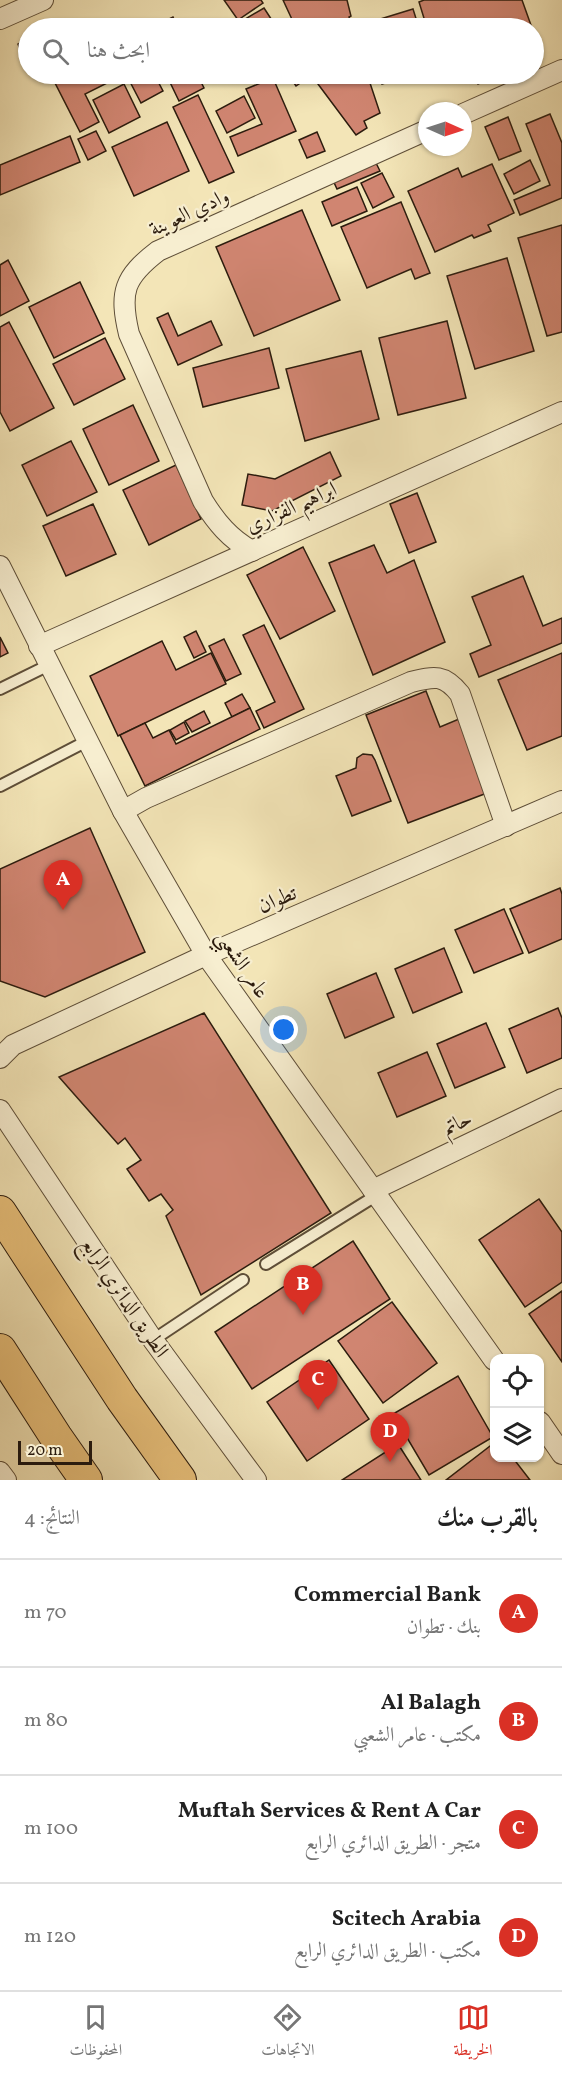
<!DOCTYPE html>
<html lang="ar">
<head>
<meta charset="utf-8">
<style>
  :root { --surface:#fff; --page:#f6f6f6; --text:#222; --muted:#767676; --line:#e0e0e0; --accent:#d93025 }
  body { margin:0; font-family:Vollkorn,Amiri,serif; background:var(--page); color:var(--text); direction:rtl }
  .controls { position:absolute; right:18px; bottom:18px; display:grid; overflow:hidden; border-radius:12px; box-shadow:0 2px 4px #0004 }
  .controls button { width:54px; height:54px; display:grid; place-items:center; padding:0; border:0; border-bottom:2px solid var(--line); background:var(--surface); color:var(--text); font:30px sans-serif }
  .compass { position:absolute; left:418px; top:102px; width:54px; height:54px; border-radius:50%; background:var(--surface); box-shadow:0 2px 4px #0004; rotate:93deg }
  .scale { position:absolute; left:18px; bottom:15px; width:74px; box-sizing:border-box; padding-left:6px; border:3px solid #2c1c0e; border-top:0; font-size:16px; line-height:21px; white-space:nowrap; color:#2c1c0e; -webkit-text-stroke:4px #f7eed0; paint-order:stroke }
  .you { position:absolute; left:284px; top:1030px; width:21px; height:21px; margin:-15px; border:4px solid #fff; border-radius:50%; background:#1a73e8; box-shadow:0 0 0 9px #1a73e833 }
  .badge { display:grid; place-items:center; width:39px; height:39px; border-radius:50%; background:var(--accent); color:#fff; font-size:20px; font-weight:700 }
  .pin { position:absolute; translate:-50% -50px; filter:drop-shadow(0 2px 3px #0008) }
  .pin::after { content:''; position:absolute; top:32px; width:21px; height:18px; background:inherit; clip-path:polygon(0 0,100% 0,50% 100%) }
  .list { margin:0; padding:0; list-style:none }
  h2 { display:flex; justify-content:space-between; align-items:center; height:78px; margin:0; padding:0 24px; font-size:26px }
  h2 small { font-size:20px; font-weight:400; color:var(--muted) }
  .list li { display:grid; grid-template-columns:39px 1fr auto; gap:18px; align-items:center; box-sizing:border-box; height:108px; padding:0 24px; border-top:2px solid var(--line) }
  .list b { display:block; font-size:22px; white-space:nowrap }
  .list p { margin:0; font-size:20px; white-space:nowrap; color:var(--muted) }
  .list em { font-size:20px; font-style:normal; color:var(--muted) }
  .icon { flex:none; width:33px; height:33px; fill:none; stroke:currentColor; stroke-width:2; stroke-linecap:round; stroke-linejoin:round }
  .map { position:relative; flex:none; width:562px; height:1480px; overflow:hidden; direction:ltr }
  .search { position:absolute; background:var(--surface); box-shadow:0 2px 4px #0004; left:18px; right:18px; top:18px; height:66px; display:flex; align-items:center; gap:15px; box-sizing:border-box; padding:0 21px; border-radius:33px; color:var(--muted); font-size:22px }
  .sheet { height:510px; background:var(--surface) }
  nav { display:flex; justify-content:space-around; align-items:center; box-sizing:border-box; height:84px; border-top:2px solid var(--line); background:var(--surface); font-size:16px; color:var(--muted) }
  nav a { display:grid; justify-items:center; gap:3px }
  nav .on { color:var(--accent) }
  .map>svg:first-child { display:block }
</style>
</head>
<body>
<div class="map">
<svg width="562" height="1480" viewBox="0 0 562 1480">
  <rect width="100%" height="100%" fill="#f3e5b7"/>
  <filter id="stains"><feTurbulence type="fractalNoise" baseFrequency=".00333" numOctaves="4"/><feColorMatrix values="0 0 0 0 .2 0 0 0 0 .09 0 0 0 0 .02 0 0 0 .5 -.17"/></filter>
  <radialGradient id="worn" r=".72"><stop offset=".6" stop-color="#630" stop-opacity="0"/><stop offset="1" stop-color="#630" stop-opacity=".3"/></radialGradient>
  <g fill="#d08571" stroke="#2c1c0e" stroke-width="1.5">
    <path d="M224,0H261L263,3L238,20Z"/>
    <path d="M283,0H347L351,16L349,17L353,25L347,28H296Z"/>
    <path d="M424,0H522L532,28H427L419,2Z"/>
    <path d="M264,8L277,28H230Z"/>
    <path d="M413,9L419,28H365L364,24Z"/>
    <path d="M173,17L178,28H151Z"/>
    <path d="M28,39V69L18,44Z"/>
    <path d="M64,74H125L85,94L99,122L80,132L53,79Z"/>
    <path d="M126,74H154L163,91L141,103Z"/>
    <path d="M166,74H197L204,88L179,101Z"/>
    <path d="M202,74H221L206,81Z"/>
    <path d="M288,74H311L312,75L296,86Z"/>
    <path d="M329,74H367L380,113L364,121L367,128L356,135L315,80Z"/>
    <path d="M379,74H412V75L382,84Z"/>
    <path d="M474,74H502L478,84Z"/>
    <path d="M273,78L296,131L238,156L230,137L262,124L246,89Z"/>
    <path d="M124,84L140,117L109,133L93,100Z"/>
    <path d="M198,95L234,172L209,183L173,107Z"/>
    <path d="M244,96L255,118L227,133L216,111Z"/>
    <path d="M550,114L562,143V198L520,215L514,200L550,185L526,124Z"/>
    <path d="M508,117L521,151L499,160L485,127Z"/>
    <path d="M167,122L189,171L134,196L112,147Z"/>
    <path d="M96,131L106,151L88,160L78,139Z"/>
    <path d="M317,132L325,151L307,158L299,140Z"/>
    <path d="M70,136L80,162L0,195V165Z"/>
    <path d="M374,159L380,171L337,189L332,178Z"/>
    <path d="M530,160L540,181L514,194L504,174Z"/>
    <path d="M492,164L514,213L488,225L491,231L474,238L472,235L435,252L408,191L458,168L462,177Z"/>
    <path d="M382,173L394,197L373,208L361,183Z"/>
    <path d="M357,187L367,211L332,226L322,202Z"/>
    <path d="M401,202L430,273L415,279L411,269L367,288L341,227Z"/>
    <path d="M302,210L340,300L254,336L216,247Z"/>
    <path d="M562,225V332L547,336L518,238Z"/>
    <path d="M507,258L534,351L475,369L447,276Z"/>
    <path d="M8,260L29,301L0,316V265Z"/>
    <path d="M80,282L104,333L54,358L29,307Z"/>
    <path d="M168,313L178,336L211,321L222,345L178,365L157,318Z"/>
    <path d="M447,321L466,398L398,415L379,338Z"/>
    <path d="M9,322L54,408L10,431L0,412V327Z"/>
    <path d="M105,338L125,379L74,405L53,364Z"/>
    <path d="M269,348L279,388L203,407L193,368Z"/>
    <path d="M361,351L379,419L305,441L286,369Z"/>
    <path d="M133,405L159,461L109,485L83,429Z"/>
    <path d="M71,441L97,492L47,516L22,465Z"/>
    <path d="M330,452L341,476L272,511L242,505L248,474L275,479Z"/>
    <path d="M176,465L201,519L149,545L123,490Z"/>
    <path d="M417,493L436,542L409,553L390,504Z"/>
    <path d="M93,504L116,554L66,576L43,526Z"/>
    <path d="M374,545L387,573L414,560L445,642L373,675L329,563Z"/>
    <path d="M303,547L335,611L280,639L247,575Z"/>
    <path d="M523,576L543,626L562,618V643L479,677L470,654L491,645L472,597Z"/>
    <path d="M264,625L304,709L264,728L256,711L275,702L243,635Z"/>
    <path d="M196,631L206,652L194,658L184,637Z"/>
    <path d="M0,637L8,653L0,657Z"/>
    <path d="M224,639L241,674L226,681L209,646Z"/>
    <path d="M162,641L176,670L211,653L226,684L118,736L90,676Z"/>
    <path d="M562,653V736L527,750L498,680Z"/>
    <path d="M426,691L440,727L459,719L487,793L408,823L366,715Z"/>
    <path d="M242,694L250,708L232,717L225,703Z"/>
    <path d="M250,708L260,729L145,786L120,735L145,723L153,738L169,730L176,744Z"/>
    <path d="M204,711L210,723L192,732L185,721Z"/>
    <path d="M184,722L189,733L176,740L170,730Z"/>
    <path d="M363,754L372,755L375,760L391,801L352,816L336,776L356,768L357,758Z"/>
    <path d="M90,828L145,952L45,997L0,981V869Z"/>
    <path d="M560,888L562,894V939L529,953L510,909Z"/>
    <path d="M504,909L523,953L474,973L455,930Z"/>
    <path d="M444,948L462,992L413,1013L395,969Z"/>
    <path d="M376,973L394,1017L345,1038L327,994Z"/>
    <path d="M558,1008L562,1018V1058L527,1073L509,1029Z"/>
    <path d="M204,1013L331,1213L201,1295L166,1216L173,1210L161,1194L149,1201L127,1169L141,1160L125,1138L118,1144L59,1077Z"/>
    <path d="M486,1023L505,1067L455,1088L437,1044Z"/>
    <path d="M427,1052L446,1096L397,1117L378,1073Z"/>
    <path d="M539,1199L562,1232V1282L525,1307L479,1240Z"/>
    <path d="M353,1241L390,1299L252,1389L215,1332Z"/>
    <path d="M562,1291V1362L529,1314Z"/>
    <path d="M392,1302L437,1363L383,1403L338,1341Z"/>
    <path d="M329,1360L369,1419L307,1461L267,1402Z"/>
    <path d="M458,1376L493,1437L429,1475L393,1414Z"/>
    <path d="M494,1443V1458H513L530,1480H446Z"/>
    <path d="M398,1444L421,1480H342Z"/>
  </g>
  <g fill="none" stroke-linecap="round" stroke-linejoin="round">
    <defs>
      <g id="lane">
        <path d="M0,689L49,665"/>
        <path d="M0,786L87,741"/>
        <path d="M266,1264L377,1195"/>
        <path d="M153,1340L243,1280"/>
      </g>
      <g id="street">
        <path d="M0,19L43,0"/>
        <path d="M463,114L562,70"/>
        <path d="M252,551C230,539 216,522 203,501L129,334C119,292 124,277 158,251L427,130"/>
        <path d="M0,566L123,811L206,955L494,1360"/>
        <path d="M39,646L562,412"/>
        <path d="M123,811L146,798L411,682C435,676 444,674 460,694L506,826"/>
        <path d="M0,1058L13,1045L206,955L562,801"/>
        <path d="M0,1110L153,1340L256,1480"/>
        <path d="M373,1190L562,1099"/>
        <path d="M540,1422L562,1454"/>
        <path d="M0,1472L6,1480"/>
      </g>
      <g id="primary">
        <path d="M0,1212L122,1399L180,1480"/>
        <path d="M0,1350L56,1437L86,1480"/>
      </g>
    </defs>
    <use href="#lane" stroke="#5e4e38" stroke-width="14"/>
    <use href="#street" stroke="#5e4e38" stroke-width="22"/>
    <use href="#primary" stroke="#2c1c0e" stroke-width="34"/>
    <use href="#lane" stroke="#f7eed0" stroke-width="10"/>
    <use href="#street" stroke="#f7eed0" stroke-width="20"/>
    <use href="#primary" stroke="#eac27c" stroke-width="32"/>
  </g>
  <g text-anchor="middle" stroke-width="4.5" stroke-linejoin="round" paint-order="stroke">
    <g font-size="21" fill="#2c1c0e" stroke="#f7eed0">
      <text transform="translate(189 212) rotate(-25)" y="7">وادي العوينة</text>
      <text transform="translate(291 507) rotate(-24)" y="7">ابراهيم الفزاري</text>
      <text transform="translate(277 899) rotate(-23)" y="7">تطوان</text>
      <text transform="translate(243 964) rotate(56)" y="7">عامر الشعبي</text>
      <text transform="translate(457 1123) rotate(-26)" y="7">حاتم</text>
      <text transform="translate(125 1297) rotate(56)" y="7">الطريق الدائري الرابع</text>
    </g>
  </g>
  <rect width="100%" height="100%" filter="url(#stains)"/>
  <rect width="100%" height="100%" fill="url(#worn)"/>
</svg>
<div class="controls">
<button><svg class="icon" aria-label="locate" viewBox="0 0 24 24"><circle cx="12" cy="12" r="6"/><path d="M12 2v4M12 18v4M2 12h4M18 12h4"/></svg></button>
<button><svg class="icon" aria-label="layers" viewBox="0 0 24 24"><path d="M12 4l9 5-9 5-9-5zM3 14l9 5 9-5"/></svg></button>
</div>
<svg class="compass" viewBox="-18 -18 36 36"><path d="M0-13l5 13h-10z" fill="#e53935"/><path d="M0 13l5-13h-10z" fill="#767676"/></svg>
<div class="scale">20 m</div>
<div class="you"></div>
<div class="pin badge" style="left:63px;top:910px">A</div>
<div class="pin badge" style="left:303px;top:1315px">B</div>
<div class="pin badge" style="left:318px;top:1410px">C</div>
<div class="pin badge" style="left:390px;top:1462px">D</div>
<div class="search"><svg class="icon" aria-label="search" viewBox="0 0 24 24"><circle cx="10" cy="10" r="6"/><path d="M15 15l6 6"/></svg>ابحث هنا</div>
</div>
<section class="sheet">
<h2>بالقرب منك<small>النتائج: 4</small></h2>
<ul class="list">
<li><span class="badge">A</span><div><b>Commercial Bank</b><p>بنك · تطوان</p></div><em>70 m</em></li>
<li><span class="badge">B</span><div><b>Al Balagh</b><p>مكتب · عامر الشعبي</p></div><em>80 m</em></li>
<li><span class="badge">C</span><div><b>Muftah Services &amp; Rent A Car</b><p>متجر · الطريق الدائري الرابع</p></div><em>100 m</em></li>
<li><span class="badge">D</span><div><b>Scitech Arabia</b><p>مكتب · الطريق الدائري الرابع</p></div><em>120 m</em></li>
</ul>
</section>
<nav>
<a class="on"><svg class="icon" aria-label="map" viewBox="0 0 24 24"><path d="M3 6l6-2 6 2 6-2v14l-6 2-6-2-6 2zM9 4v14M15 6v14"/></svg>الخريطة</a>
<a><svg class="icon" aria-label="directions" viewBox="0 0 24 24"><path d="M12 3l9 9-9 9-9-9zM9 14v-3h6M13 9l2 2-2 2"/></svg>الاتجاهات</a>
<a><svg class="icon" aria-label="saved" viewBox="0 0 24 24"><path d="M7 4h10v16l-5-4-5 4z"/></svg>المحفوظات</a>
</nav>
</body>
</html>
